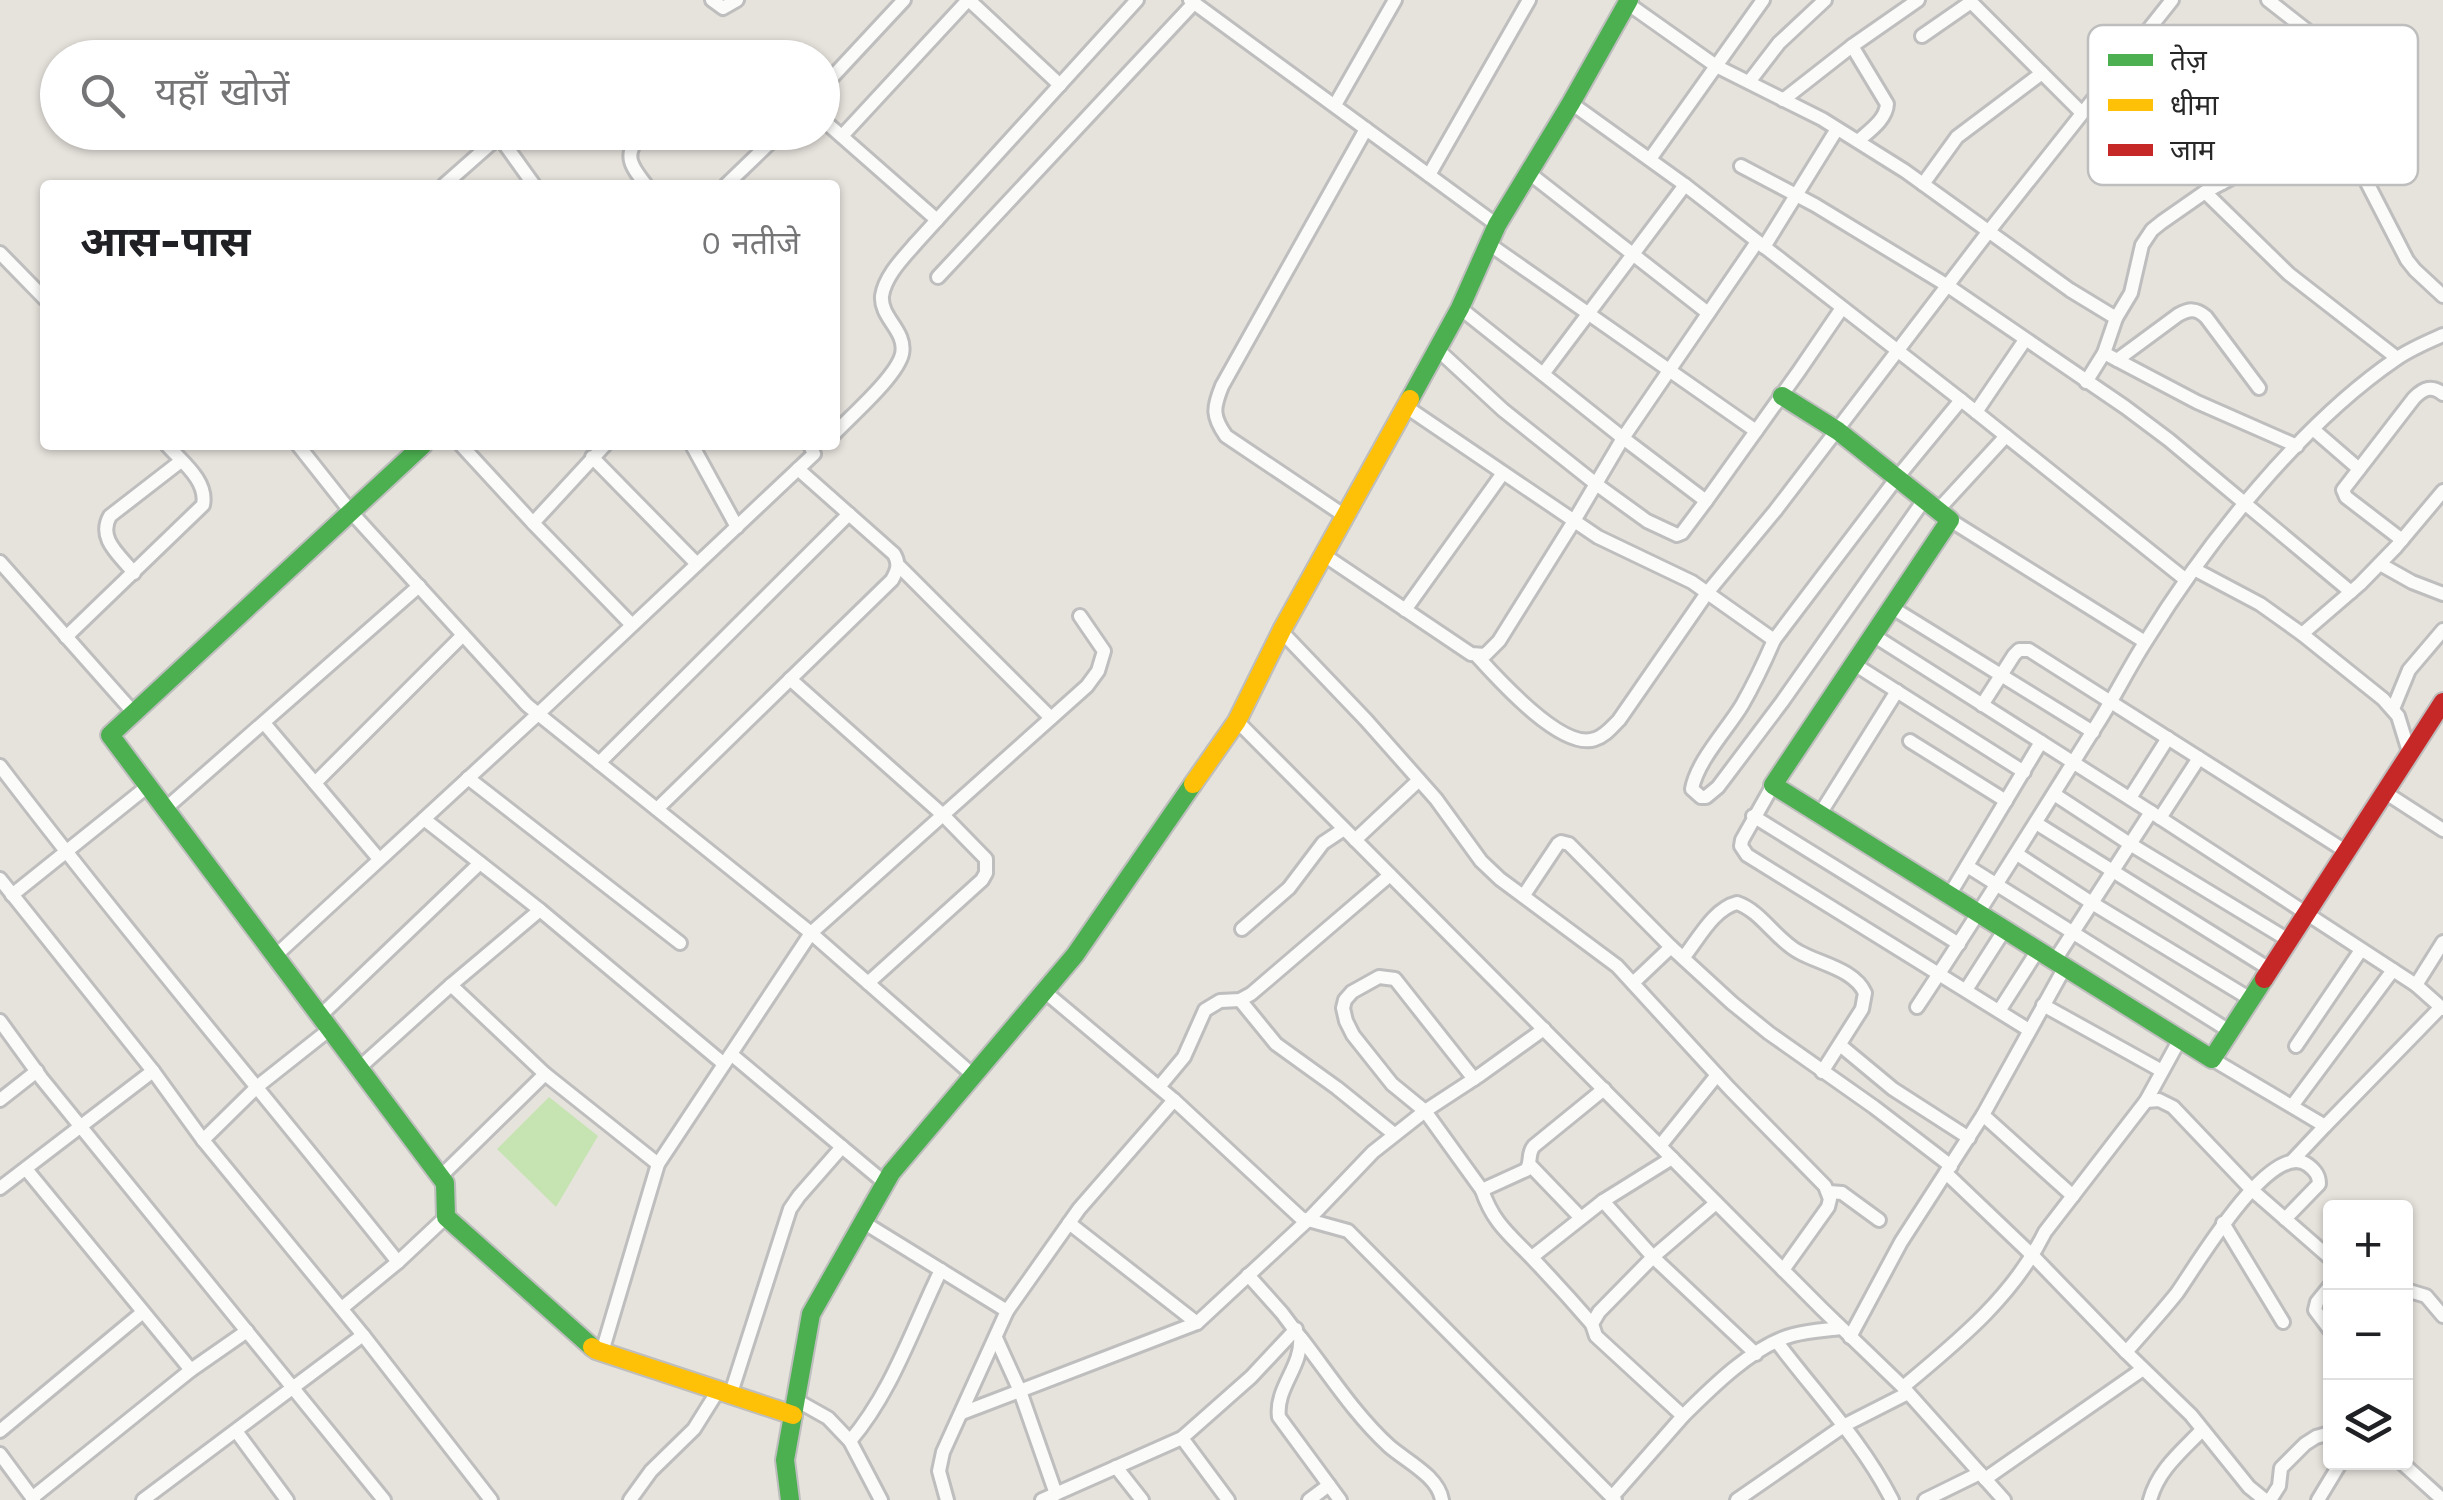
<!DOCTYPE html>
<html lang="hi">
<head>
<meta charset="utf-8">
<style>
  :root { --surface:#fff; --page:#f6f6f6; --text:#202124; --muted:#757577; --line:#e0e0e0 }
  body { margin:0; font-family:"Work Sans","Noto Sans Devanagari",sans-serif; background:var(--page); color:var(--text) }
  .controls { position:absolute; right:30px; bottom:30px; display:grid; overflow:hidden; border-radius:10px; box-shadow:0 2px 8px #0004 }
  .controls button { width:90px; height:90px; display:grid; place-items:center; padding:0; border:0; border-bottom:2px solid var(--line); background:var(--surface); color:var(--text); font:50px sans-serif }
  .list { margin:0; padding:0; list-style:none }
  h2 { display:flex; justify-content:space-between; align-items:center; height:130px; margin:0; padding:0 40px; font-size:42px }
  h2 small { font-size:32px; font-weight:400; color:var(--muted) }
  .icon { flex:none; width:55px; height:55px; fill:none; stroke:currentColor; stroke-width:2; stroke-linecap:round; stroke-linejoin:round }
  .map { position:relative; flex:none; width:2443px; height:1500px; overflow:hidden }
  .search { position:absolute; background:var(--surface); box-shadow:0 2px 8px #0004; left:40px; top:40px; width:800px; height:110px; display:flex; align-items:center; gap:25px; box-sizing:border-box; padding:0 35px; border-radius:55px; color:var(--muted); font-size:38px }
  .panel { position:absolute; background:var(--surface); box-shadow:0 2px 8px #0004; left:40px; top:180px; width:800px; height:270px; border-radius:10px }
  .map>svg:first-child { display:block }
</style>
</head>
<body>
<div class="map">
<svg width="2443" height="1500" viewBox="0 0 2443 1500">
  <rect width="100%" height="100%" fill="#e6e2dc"/>
  <path fill="#c5e4b2" d="M549,1097L598,1136L556,1207L497,1149Z"/>
  <g fill="none" stroke-linecap="round" stroke-linejoin="round">
    <defs>
      <g id="street">
        <path d="M712,0L723,8L737,0"/>
        <path d="M969,0L1060,85"/>
        <path d="M1190,0L1497,225"/>
        <path d="M1969,0L2082,113"/>
        <path d="M2268,0L2356,69C2369,95 2345,109 2343,136L2407,260L2415,270L2443,296"/>
        <path d="M1627,3L1716,66L1822,119L1905,171L2070,290L2116,318"/>
        <path d="M1922,36L1971,2"/>
        <path d="M1852,46L1887,104C1886,120 1869,131 1858,141"/>
        <path d="M2121,64L2193,142L2222,183"/>
        <path d="M1749,82L1779,43L1825,0"/>
        <path d="M822,88L904,0"/>
        <path d="M1783,100L1852,46L1918,0"/>
        <path d="M1571,103L1685,185L1961,400L2186,580"/>
        <path d="M1335,105L1395,0"/>
        <path d="M822,119L937,220"/>
        <path d="M496,132L534,185"/>
        <path d="M643,132C622,154 630,165 646,185"/>
        <path d="M842,136L968,0"/>
        <path d="M1650,159L1763,0"/>
        <path d="M1741,166L1815,205L1948,286L2125,407L2169,440L2351,592"/>
        <path d="M1529,173L1708,313"/>
        <path d="M1429,175L1529,0"/>
        <path d="M1923,184L1957,137L2042,73"/>
        <path d="M444,185L504,132"/>
        <path d="M726,185L781,132"/>
        <path d="M2205,192L2289,274L2397,358"/>
        <path d="M1757,242L1623,438L1706,501L1799,371L1842,308"/>
        <path d="M1489,244L1756,431"/>
        <path d="M1764,247L1837,129"/>
        <path d="M0,253L45,299"/>
        <path d="M938,277L1194,3"/>
        <path d="M1437,349L1503,410L1596,484L1647,521L1677,535L1682,533L1706,501"/>
        <path d="M2104,353L2197,402L2297,446"/>
        <path d="M2117,360L2178,315C2189,309 2196,308 2206,317L2259,388"/>
        <path d="M1543,374L1685,185"/>
        <path d="M2086,382L2104,353L2116,318L2131,293L2142,245L2152,230L2162,222L2205,192L2241,173L2253,170L2305,176L2319,174L2356,164"/>
        <path d="M1405,406L1598,537L1692,582L1774,640L1896,479L1961,400"/>
        <path d="M1976,412L2025,340"/>
        <path d="M2314,430L2359,469"/>
        <path d="M835,433C852,415 897,376 902,354C907,331 880,318 882,296C885,276 903,258 916,243L1137,0"/>
        <path d="M298,445L351,512L527,705L811,933L973,1075"/>
        <path d="M461,445L533,523"/>
        <path d="M605,445L533,523L632,625"/>
        <path d="M692,445L737,527"/>
        <path d="M592,457L697,564"/>
        <path d="M1937,511L2006,436"/>
        <path d="M1345,516L1226,436C1212,416 1213,408 1222,386L1366,129"/>
        <path d="M1950,520L2145,642"/>
        <path d="M2402,540L2346,497L2343,490L2414,398C2424,388 2432,385 2443,394"/>
        <path d="M1324,555L1471,654L1485,655L1499,641L1574,521L1623,438L1460,308"/>
        <path d="M0,562L134,713"/>
        <path d="M2380,564L2412,582L2443,594"/>
        <path d="M898,565L1051,718"/>
        <path d="M2194,569L2260,604L2302,634L2383,699L2398,716L2410,755"/>
        <path d="M134,573C120,555 97,539 110,516L181,461"/>
        <path d="M1891,607L2093,732"/>
        <path d="M1405,610L1503,473"/>
        <path d="M1281,631L1366,720L1436,799L1481,861L1500,879L1617,966L1729,1088L1825,1186L1830,1199L1828,1207L1783,1270"/>
        <path d="M2302,634L2360,584L2396,547L2443,491"/>
        <path d="M1873,635L2151,812"/>
        <path d="M66,637L203,505C208,481 182,462 167,445"/>
        <path d="M1774,640C1764,663 1754,684 1742,705C1727,730 1697,761 1692,789L1701,797H1706L1718,787L1782,702L1924,500"/>
        <path d="M1477,656C1498,679 1562,751 1595,739C1605,736 1612,727 1619,720L1707,593L1775,511L1989,231L2172,0"/>
        <path d="M1854,664L2024,772"/>
        <path d="M790,679L943,815L986,859V873L982,880L868,983"/>
        <path d="M1982,705L2014,655L2019,650H2029L2347,852"/>
        <path d="M2393,709L2409,670L2443,630"/>
        <path d="M1237,721L1822,1309L1903,1387L2004,1500"/>
        <path d="M264,723L379,859"/>
        <path d="M1910,741L2006,801"/>
        <path d="M599,763L849,514"/>
        <path d="M0,766C128,934 266,1096 398,1262L446,1217"/>
        <path d="M468,778L680,943"/>
        <path d="M315,783L463,635"/>
        <path d="M1773,785L1742,840L1741,846L1747,855L2029,1030"/>
        <path d="M2386,793L2443,830"/>
        <path d="M2054,794L2130,844L2290,941"/>
        <path d="M2130,798L2168,738"/>
        <path d="M165,809L419,586"/>
        <path d="M657,809L892,580C897,571 900,564 894,554L798,469"/>
        <path d="M1820,814L1897,691"/>
        <path d="M1753,816L1959,944"/>
        <path d="M2160,818L2199,758"/>
        <path d="M424,819L540,910L724,1064"/>
        <path d="M2036,823L2271,970"/>
        <path d="M1355,840L1419,780"/>
        <path d="M2017,854L2092,903L2252,1000"/>
        <path d="M1967,866L2231,1032"/>
        <path d="M0,879L153,1071L203,1140L363,1335L491,1500"/>
        <path d="M1950,894L2041,742"/>
        <path d="M12,895L148,786"/>
        <path d="M1524,895L1558,844L1561,842L1569,844L1671,947L1732,1003L1769,1033L1874,1107L1951,1166"/>
        <path d="M1242,929L1289,888L1323,843L1344,829"/>
        <path d="M275,956L538,714L814,454L810,445"/>
        <path d="M1683,958C1698,940 1713,909 1737,903C1761,911 1776,940 1799,952C1820,964 1854,969 1865,993L1862,1009L1822,1072"/>
        <path d="M2055,960L2151,812L2416,985L2443,942"/>
        <path d="M1633,983L1671,947"/>
        <path d="M451,985L545,1074"/>
        <path d="M2416,985L2443,1009"/>
        <path d="M1966,990L2005,929"/>
        <path d="M1044,991L1174,1100L1301,1218L1348,1231L1615,1500"/>
        <path d="M1240,1000L1276,1044L1337,1088L1394,1134"/>
        <path d="M2043,1005L2162,1071"/>
        <path d="M1917,1007C1979,914 2037,820 2096,726C2114,698 2128,669 2146,641C2206,543 2301,424 2396,359C2410,349 2427,342 2443,335"/>
        <path d="M1999,1011L2038,950"/>
        <path d="M320,1016L480,863"/>
        <path d="M0,1021L42,1079L384,1500"/>
        <path d="M1840,1045L1893,1089L1969,1138"/>
        <path d="M2296,1046L2361,950"/>
        <path d="M731,1054L885,1183"/>
        <path d="M2212,1059L2325,1126L2441,1007"/>
        <path d="M359,1068L451,985L540,910"/>
        <path d="M1474,1079L1395,979L1379,977L1352,992L1345,1000L1343,1008L1346,1021L1353,1035L1392,1084L1425,1111L1482,1190L1526,1170C1532,1163 1527,1154 1534,1146L1604,1089"/>
        <path d="M1159,1087L1184,1057L1205,1010L1220,1001L1240,1000L1251,994L1390,875"/>
        <path d="M0,1100L37,1071"/>
        <path d="M2146,1101L2159,1100L2173,1107L2252,1190L2330,1258"/>
        <path d="M2292,1106L2393,970"/>
        <path d="M1983,1115L2065,967"/>
        <path d="M203,1140L258,1086L330,1029"/>
        <path d="M1660,1146L1717,1075"/>
        <path d="M2293,1160L2325,1126"/>
        <path d="M1530,1165L1581,1218"/>
        <path d="M26,1169L191,1370"/>
        <path d="M1946,1173L2033,1256L2126,1352L2191,1415L2249,1487L2265,1500"/>
        <path d="M440,1177L545,1074L658,1164"/>
        <path d="M0,1188L153,1071"/>
        <path d="M1482,1190C1493,1223 1510,1235 1533,1259C1553,1280 1573,1302 1592,1324"/>
        <path d="M1829,1192L1842,1193L1879,1220"/>
        <path d="M1603,1201L1653,1257L1756,1354"/>
        <path d="M1716,1203L1653,1257L1599,1312L1592,1324L1596,1336L1683,1416C1711,1388 1754,1345 1793,1335C1808,1331 1826,1330 1841,1328"/>
        <path d="M863,1222L1007,1311"/>
        <path d="M1069,1223L1197,1323"/>
        <path d="M2223,1223L2283,1322"/>
        <path d="M1532,1257L1603,1201L1672,1158"/>
        <path d="M1248,1275L1282,1313L1300,1337C1303,1366 1275,1388 1279,1417L1340,1500"/>
        <path d="M2330,1286L2317,1302L2315,1310L2330,1330"/>
        <path d="M2406,1290L2426,1296L2443,1316"/>
        <path d="M342,1308L398,1262"/>
        <path d="M1850,1337L1901,1242L1983,1115L2073,1196"/>
        <path d="M996,1338L1020,1391L1056,1494"/>
        <path d="M1301,1338C1329,1374 1355,1415 1389,1446C1406,1461 1438,1476 1442,1500"/>
        <path d="M1777,1342C1817,1395 1861,1440 1892,1500"/>
        <path d="M602,1352L658,1164L811,933L1087,686L1098,671L1104,651L1080,616"/>
        <path d="M2126,1352C2143,1333 2161,1313 2177,1293C2195,1268 2271,1137 2308,1165C2316,1171 2319,1176 2319,1184L2285,1219"/>
        <path d="M1903,1387C1957,1342 2013,1297 2045,1232L2146,1101L2180,1039"/>
        <path d="M731,1393L790,1209L799,1196L842,1147"/>
        <path d="M796,1400L828,1418L850,1441L881,1500"/>
        <path d="M962,1413L1197,1323L1308,1220L1373,1152L1425,1111L1480,1075L1544,1029"/>
        <path d="M0,1431L143,1312"/>
        <path d="M236,1431L287,1500"/>
        <path d="M850,1441C892,1392 913,1327 941,1270"/>
        <path d="M0,1454L34,1500"/>
        <path d="M2401,1462L2443,1500"/>
        <path d="M1116,1467L1142,1500"/>
        <path d="M1985,1479L2143,1369"/>
        <path d="M1612,1497L1683,1416"/>
        <path d="M32,1498L191,1370L247,1331"/>
        <path d="M143,1500L363,1335"/>
        <path d="M630,1500L651,1471L694,1429L719,1389"/>
        <path d="M947,1500L939,1471L943,1452L1007,1311L1079,1209L1174,1100"/>
        <path d="M1042,1500L1182,1438"/>
        <path d="M1228,1500L1182,1438L1251,1377L1296,1329"/>
        <path d="M1309,1500L1329,1485"/>
        <path d="M1737,1500L1845,1425L1908,1393"/>
        <path d="M1925,1500L1980,1473"/>
        <path d="M2150,1500C2158,1470 2181,1452 2202,1430"/>
        <path d="M2270,1500L2279,1486L2281,1468L2305,1444L2316,1437L2330,1433"/>
        <path d="M2318,1500L2341,1462"/>
      </g>
      <g id="fast">
        <path d="M1782,396L1838,431L1950,520L1773,785L2212,1059L2264,979"/>
        <path d="M1410,399L1460,308L1497,225L1571,103L1629,0"/>
        <path d="M423,445L110,735L445,1183L446,1217L592,1347"/>
        <path d="M790,1500L785,1460L811,1314L891,1173L1075,955L1193,784"/>
      </g>
      <g id="slow">
        <path d="M1193,784L1237,721L1283,628L1410,399"/>
        <path d="M592,1347L596,1350L793,1415"/>
      </g>
      <path id="jam" d="M2264,979L2443,702"/>
    </defs>
    <use href="#street" stroke="#bfbebe" stroke-width="18"/>
    <use href="#fast" stroke="#bfbebe" stroke-width="22"/>
    <use href="#slow" stroke="#bfbebe" stroke-width="22"/>
    <use href="#jam" stroke="#bfbebe" stroke-width="22"/>
    <use href="#street" stroke="#fbfbfa" stroke-width="12"/>
    <use href="#fast" stroke="#4caf50" stroke-width="18"/>
    <use href="#slow" stroke="#ffc107" stroke-width="18"/>
    <use href="#jam" stroke="#c62828" stroke-width="18"/>
  </g>
  <rect x="2088" y="25" width="330" height="160" rx="15" fill="#fff" stroke="#bebebe" stroke-width="2.5"/>
  <rect x="2108" y="54" width="45" height="12" fill="#4caf50"/>
  <rect x="2108" y="99" width="45" height="12" fill="#ffc107"/>
  <rect x="2108" y="144" width="45" height="12" fill="#c62828"/>
  <g font-size="28" fill="#272727">
    <text x="2170" y="70">तेज़</text>
    <text x="2170" y="115">धीमा</text>
    <text x="2170" y="160">जाम</text>
  </g>
</svg>
<div class="controls">
<button>+</button>
<button>−</button>
<button><svg class="icon" aria-label="layers" viewBox="0 0 24 24"><path d="M12 4l9 5-9 5-9-5zM3 14l9 5 9-5"/></svg></button>
</div>
<div class="search"><svg class="icon" aria-label="search" viewBox="0 0 24 24"><circle cx="10" cy="10" r="6"/><path d="M15 15l6 6"/></svg>यहाँ खोजें</div>
<section class="panel">
<h2>आस-पास<small>0 नतीजे</small></h2>
<ul class="list">
</ul>
</section>
</div>
</body>
</html>
